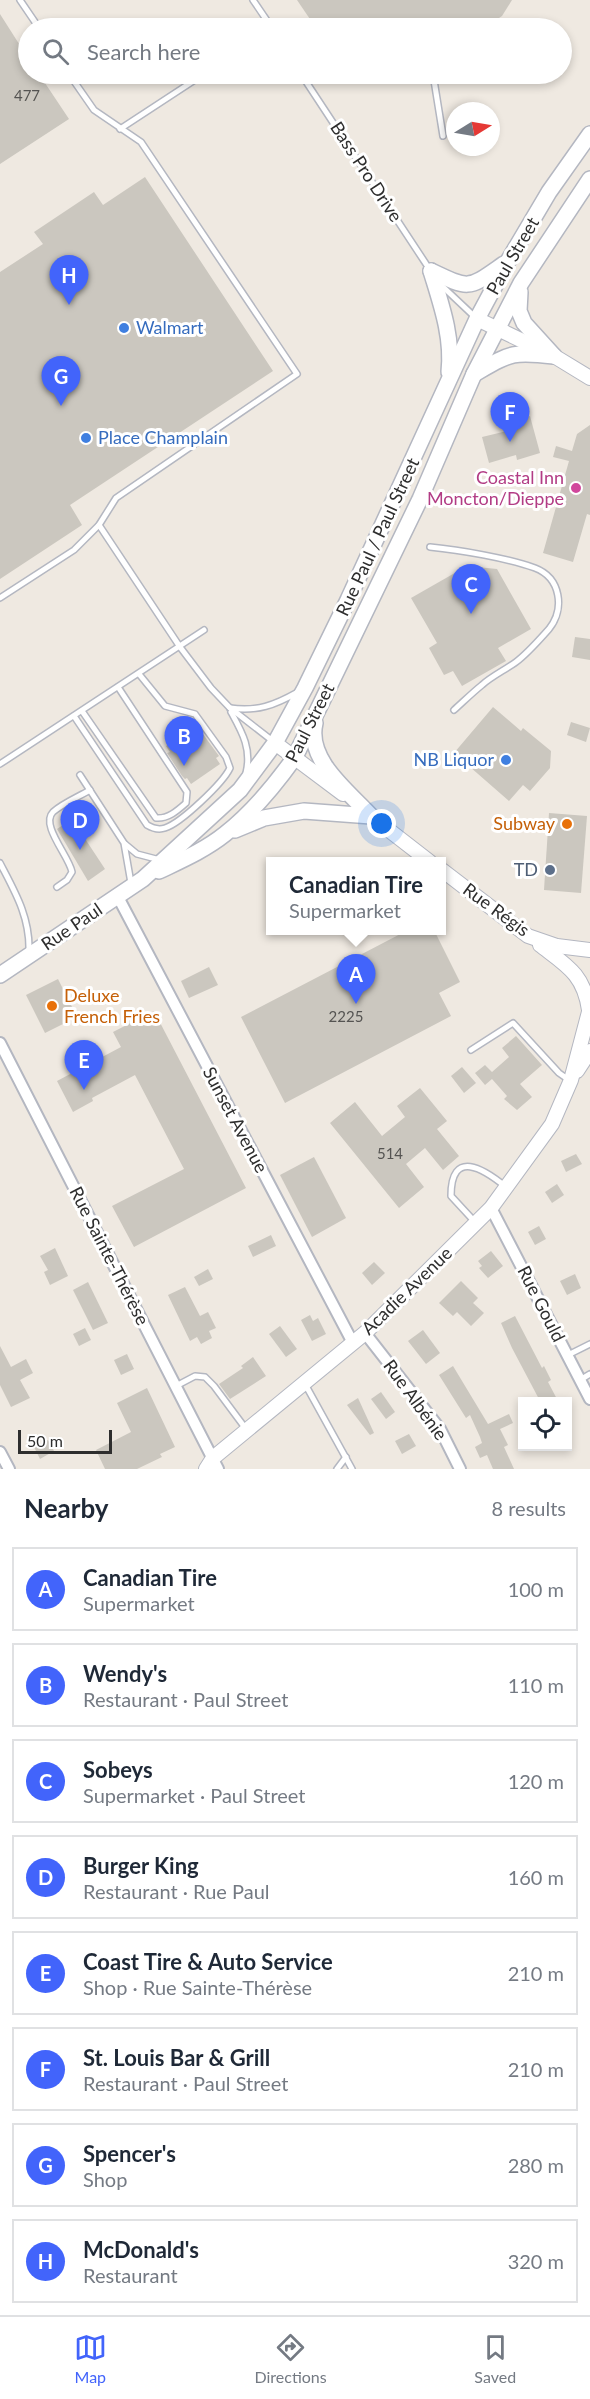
<!DOCTYPE html>
<html lang="en">
<head>
<meta charset="utf-8">
<style>
  :root { --surface:#fff; --page:#f2f2f3; --text:#1f2937; --muted:#747a83; --line:#e0e1e3; --accent:#4264fb }
  body { margin:0; font-family:Lato,sans-serif; background:var(--page); color:var(--text) }
  .controls { position:absolute; right:18px; bottom:18px; display:grid; overflow:hidden; border-radius:0px; box-shadow:0 3px 9px #0003 }
  .controls button { width:54px; height:54px; display:grid; place-items:center; padding:0; border:0; border-bottom:2px solid var(--line); background:var(--surface); color:var(--text); font:30px sans-serif }
  .compass { position:absolute; left:446px; top:102px; width:54px; height:54px; border-radius:50%; background:var(--surface); box-shadow:0 3px 9px #0003; rotate:79deg }
  .scale { position:absolute; left:18px; bottom:15px; width:94px; box-sizing:border-box; padding-left:6px; border:3px solid #2e2e2e; border-top:0; font-size:16px; line-height:21px; white-space:nowrap; color:#2e2e2e; -webkit-text-stroke:4px #fff; paint-order:stroke }
  .you { position:absolute; left:382px; top:824px; width:21px; height:21px; margin:-15px; border:4px solid #fff; border-radius:50%; background:#1a73e8; box-shadow:0 0 0 9px #1a73e833 }
  .badge { display:grid; place-items:center; width:39px; height:39px; border-radius:50%; background:var(--accent); color:#fff; font-size:20px; font-weight:700 }
  .pin { position:absolute; translate:-50% -50px; filter:drop-shadow(0 2px 3px #0008) }
  .pin::after { content:''; position:absolute; top:32px; width:21px; height:18px; background:inherit; clip-path:polygon(0 0,100% 0,50% 100%) }
  .popup { position:absolute; left:266px; top:857px; width:180px; height:78px; box-sizing:border-box; display:grid; place-content:center; border-radius:0px; background:var(--surface); filter:drop-shadow(0 2px 4px #0005); font-size:20px; white-space:nowrap; color:var(--muted) }
  .popup b { font-size:22px; color:var(--text) }
  .popup::after { content:''; position:absolute; left:50%; top:100%; margin-left:-12px; border:12px solid transparent; border-top-color:var(--surface) }
  .list { margin:0; padding:0; list-style:none }
  h2 { display:flex; justify-content:space-between; align-items:center; height:78px; margin:0; padding:0 24px; font-size:26px }
  h2 small { font-size:20px; font-weight:400; color:var(--muted) }
  .list li { display:grid; grid-template-columns:39px 1fr auto; gap:18px; align-items:center; box-sizing:border-box; height:84px; margin:0 12px 12px; padding:0 12px; border:2px solid var(--line); border-radius:0px }
  .list b { display:block; font-size:22px; white-space:nowrap }
  .list p { margin:0; font-size:20px; white-space:nowrap; color:var(--muted) }
  .list em { font-size:20px; font-style:normal; color:var(--muted) }
  .icon { flex:none; width:33px; height:33px; fill:none; stroke:currentColor; stroke-width:2; stroke-linecap:round; stroke-linejoin:round }
  .map { position:relative; flex:none; width:590px; height:1469px; overflow:hidden }
  .search { position:absolute; background:var(--surface); box-shadow:0 3px 9px #0003; left:18px; right:18px; top:18px; height:66px; display:flex; align-items:center; gap:15px; box-sizing:border-box; padding:0 21px; border-radius:33px; color:var(--muted); font-size:22px }
  .sheet { height:846px; background:var(--surface) }
  nav { display:flex; justify-content:space-around; align-items:center; box-sizing:border-box; height:84px; border-top:2px solid var(--line); background:var(--surface); font-size:16px; color:var(--muted) }
  nav a { display:grid; justify-items:center; gap:3px }
  nav .on { color:var(--accent) }
  .map>svg:first-child { display:block }
</style>
</head>
<body>
<div class="map">
<svg width="590" height="1469" viewBox="0 0 590 1469">
  <rect width="100%" height="100%" fill="#efe9e1"/>
  <g fill="#cbc7bf">
    <path d="M297,0H512L502,16L484,28H316Z"/>
    <path d="M0,14L28,58V74H39L69,119L0,164Z"/>
    <path d="M145,177L273,371L70,505L82,525L0,579V272L43,244L34,232L94,192L103,205Z"/>
    <path d="M530,416L540,453L517,460L516,455L489,463L482,437L507,431L505,423Z"/>
    <path d="M590,425V515L587,514L573,562L543,553L569,461L553,457L556,446L572,451L577,434Z"/>
    <path d="M467,566L497,569L531,629L498,648L506,661L462,686L453,671L444,675L429,648L437,643L411,598Z"/>
    <path d="M575,637L590,639V660L572,657Z"/>
    <path d="M493,707L521,731L523,728L551,751L550,768L530,791L523,785L509,801L454,753Z"/>
    <path d="M571,722L590,728L586,742L567,735Z"/>
    <path d="M197,726L219,756L216,758L220,764L191,784L187,778L185,779L182,776L167,753L170,752L166,746Z"/>
    <path d="M549,813L587,816L581,893L544,890Z"/>
    <path d="M72,819L105,869L88,881L57,829Z"/>
    <path d="M408,930H434L460,982L439,993L451,1016L285,1103L241,1017Z"/>
    <path d="M209,967L218,985L189,998L181,981Z"/>
    <path d="M58,979L77,1017L45,1033L26,995Z"/>
    <path d="M154,1011L246,1188L134,1247L112,1206L184,1169L135,1075L92,1098L93,1101L73,1112L57,1081L121,1047L113,1032Z"/>
    <path d="M516,1036L542,1065L520,1084L532,1097L517,1110L504,1099L507,1096L492,1079L485,1085L475,1073L485,1065L492,1072L509,1057L502,1048Z"/>
    <path d="M462,1067L476,1083L464,1093L451,1076Z"/>
    <path d="M420,1088L447,1121L437,1129L459,1156L443,1170L425,1148L406,1164L424,1187L399,1208L330,1123L355,1102L382,1136L405,1117L397,1106Z"/>
    <path d="M576,1154L582,1164L566,1172L561,1161Z"/>
    <path d="M314,1157L346,1218L312,1237L280,1175Z"/>
    <path d="M557,1184L564,1195L552,1203L545,1192Z"/>
    <path d="M539,1226L546,1239L535,1245L528,1232Z"/>
    <path d="M271,1235L276,1246L253,1257L248,1246Z"/>
    <path d="M55,1248L68,1276L50,1285L44,1272L48,1270L40,1256Z"/>
    <path d="M491,1251L503,1266L488,1278L479,1268L482,1266L478,1261Z"/>
    <path d="M374,1262L385,1273L372,1285L362,1273Z"/>
    <path d="M208,1269L213,1279L199,1286L194,1277Z"/>
    <path d="M575,1274L581,1288L567,1295L560,1281Z"/>
    <path d="M461,1281L478,1298L473,1303L484,1313L471,1326L457,1312L453,1316L439,1303Z"/>
    <path d="M88,1282L108,1323L93,1330L73,1290Z"/>
    <path d="M185,1287L200,1316L208,1312L216,1328L209,1331L212,1338L201,1344L197,1337L190,1341L168,1295Z"/>
    <path d="M310,1315L313,1321L318,1318L326,1334L312,1341L301,1320Z"/>
    <path d="M515,1316L542,1368L544,1366L551,1380L548,1382L558,1401H540L512,1348L501,1323Z"/>
    <path d="M280,1326L297,1349L286,1357L269,1334Z"/>
    <path d="M85,1328L91,1340L79,1346L73,1334Z"/>
    <path d="M423,1330L440,1353L426,1364L408,1341Z"/>
    <path d="M0,1346L11,1367L26,1359L33,1373L20,1380L30,1398L11,1407L0,1385Z"/>
    <path d="M127,1354L134,1369L121,1375L114,1360Z"/>
    <path d="M253,1357L266,1376L230,1399L219,1384L243,1368L241,1366Z"/>
    <path d="M453,1366L488,1424L509,1414L513,1423L500,1429L508,1445L504,1447L514,1469H493L487,1455L480,1458L475,1447L482,1443L480,1437L470,1415L466,1418L439,1375Z"/>
    <path d="M147,1388L175,1447L160,1454L162,1457L137,1469H105L96,1450L131,1432L117,1403Z"/>
    <path d="M381,1392L395,1412L386,1419L371,1399Z"/>
    <path d="M358,1398L374,1433L370,1435L347,1405Z"/>
    <path d="M409,1434L416,1446L402,1454L395,1441Z"/>
    <path d="M48,1440L54,1451L40,1459L34,1447Z"/>
  </g>
  <g fill="none" stroke-linecap="round" stroke-linejoin="round">
    <defs>
      <g id="service">
        <path d="M20,0L39,28"/>
        <path d="M253,0L272,28"/>
        <path d="M301,74L430,270"/>
        <path d="M433,74L443,136"/>
        <path d="M120,129L204,74"/>
        <path d="M441,285L476,318"/>
        <path d="M99,525L180,647L211,688L229,707L274,742"/>
        <path d="M430,547C460,550 507,558 535,568C561,578 565,609 549,629C539,640 528,653 516,662C505,670 492,676 482,685C472,693 463,702 454,710"/>
        <path d="M0,598L74,550L99,525L116,498L297,374L141,142L94,110L69,74"/>
        <path d="M230,708C257,712 275,705 298,692"/>
        <path d="M82,711L156,818C168,819 177,811 186,803L187,792L118,687"/>
        <path d="M231,712C242,732 252,749 246,773"/>
        <path d="M74,716L147,825C152,828 159,830 165,828C181,823 223,783 230,768L226,757L195,714L165,706L139,674"/>
        <path d="M0,764L204,630"/>
        <path d="M80,775L124,843L131,883"/>
        <path d="M125,844L137,854L160,860"/>
        <path d="M0,863C15,892 30,917 29,951"/>
        <path d="M57,887L67,880L72,872C69,856 40,825 53,812C63,803 78,797 90,790"/>
        <path d="M471,1050L513,1023L559,1073L569,1080"/>
        <path d="M475,1222L451,1196C451,1148 484,1169 506,1187"/>
        <path d="M568,1355L590,1344"/>
        <path d="M580,1380L590,1374"/>
        <path d="M305,1384L352,1469"/>
        <path d="M176,1386L195,1376L205,1377L214,1386L246,1429"/>
        <path d="M337,1469L346,1457"/>
      </g>
      <g id="minor">
        <path d="M118,897L353,1343"/>
        <path d="M0,1043L218,1469"/>
        <path d="M491,1208L590,1399"/>
        <path d="M365,1333L440,1429L460,1469"/>
        <path d="M0,1452L9,1469"/>
      </g>
      <g id="tertiary">
        <path d="M477,319L554,356L590,378"/>
        <path d="M275,743L343,794"/>
        <path d="M363,810L430,862"/>
        <path d="M442,870L528,936L557,946L590,950"/>
        <path d="M540,945C566,965 584,974 589,1010"/>
        <path d="M577,1071L590,1051"/>
        <path d="M206,1469L213,1458L365,1333L491,1208L552,1124L571,1080L590,1008"/>
      </g>
      <g id="secondary">
        <path d="M431,271C441,304 453,337 449,372"/>
        <path d="M431,271C471,290 468,289 504,264"/>
        <path d="M520,292L519,311L524,323L554,356"/>
        <path d="M474,374C511,353 512,351 554,356"/>
        <path d="M315,723C306,760 348,791 371,816"/>
        <path d="M235,830L264,818L304,811L371,816"/>
        <path d="M159,871C182,860 205,850 225,834C252,813 275,785 295,757L420,499L474,374L521,283L590,179"/>
        <path d="M0,975L143,879L240,790L275,743L305,688L348,600L477,319L507,263L549,192L590,134"/>
      </g>
    </defs>
    <use href="#service" stroke="#b4b7c1" stroke-width="8"/>
    <use href="#minor" stroke="#b4b7c1" stroke-width="14"/>
    <use href="#tertiary" stroke="#b4b7c1" stroke-width="16"/>
    <use href="#secondary" stroke="#b4b7c1" stroke-width="18"/>
    <use href="#service" stroke="#fff" stroke-width="5"/>
    <use href="#minor" stroke="#fff" stroke-width="10"/>
    <use href="#tertiary" stroke="#fff" stroke-width="14"/>
    <use href="#secondary" stroke="#fff" stroke-width="15"/>
  </g>
  <g fill="#3f7fe0" stroke="#fff" stroke-width="2">
    <circle cx="124" cy="328" r="6"/>
    <circle cx="86" cy="438" r="6"/>
    <circle cx="506" cy="760" r="6"/>
  </g>
  <circle fill="#d1479c" stroke="#fff" stroke-width="2" cx="576" cy="488" r="6"/>
  <g fill="#e8710a" stroke="#fff" stroke-width="2">
    <circle cx="567" cy="824" r="6"/>
    <circle cx="52" cy="1006" r="6"/>
  </g>
  <circle fill="#5c6f8a" stroke="#fff" stroke-width="2" cx="550" cy="870" r="6"/>
  <g text-anchor="middle" stroke-width="6" stroke-linejoin="round" paint-order="stroke">
    <g font-size="15" fill="#555452">
      <text x="27" y="101">477</text>
      <text x="346" y="1022">2225</text>
      <text x="390" y="1159">514</text>
    </g>
    <g font-size="18" fill="#2e2e2e" stroke="#fff">
      <text transform="translate(366 172) rotate(57)" y="6">Bass Pro Drive</text>
      <text transform="translate(513 256) rotate(-60)" y="6">Paul Street</text>
      <text transform="translate(378 537) rotate(-65)" y="6">Rue Paul / Paul Street</text>
      <text transform="translate(310 723) rotate(-63)" y="6">Paul Street</text>
      <text transform="translate(496 910) rotate(36)" y="6">Rue Régis</text>
      <text transform="translate(72 927) rotate(-34)" y="6">Rue Paul</text>
      <text transform="translate(235 1120) rotate(62)" y="6">Sunset Avenue</text>
      <text transform="translate(109 1256) rotate(63)" y="6">Rue Sainte-Thérèse</text>
      <text transform="translate(407 1291) rotate(-44)" y="6">Acadie Avenue</text>
      <text transform="translate(541 1304) rotate(63)" y="6">Rue Gould</text>
      <text transform="translate(415 1400) rotate(54)" y="6">Rue Albénie</text>
    </g>
    <g font-size="18" fill="#366cbe" stroke="#fff" text-anchor="start">
      <text x="136" y="334">Walmart</text>
      <text x="98" y="444">Place Champlain</text>
      <text x="494" y="766" text-anchor="end">NB Liquor</text>
    </g>
    <g font-size="18" fill="#b23c85" stroke="#fff" text-anchor="end">
      <text x="564" y="484">Coastal Inn<tspan x="564" dy="21">Moncton/Dieppe</tspan></text>
    </g>
    <g font-size="18" fill="#c56008" stroke="#fff" text-anchor="end">
      <text x="555" y="830">Subway</text>
      <text x="64" y="1002" text-anchor="start">Deluxe<tspan x="64" dy="21">French Fries</tspan></text>
    </g>
    <g font-size="18" fill="#4e5e75" stroke="#fff" text-anchor="end">
      <text x="538" y="876">TD</text>
    </g>
  </g>
</svg>
<div class="controls">
<button><svg class="icon" aria-label="locate" viewBox="0 0 24 24"><circle cx="12" cy="12" r="6"/><path d="M12 2v4M12 18v4M2 12h4M18 12h4"/></svg></button>
</div>
<svg class="compass" viewBox="-18 -18 36 36"><path d="M0-13l5 13h-10z" fill="#e53935"/><path d="M0 13l5-13h-10z" fill="#747a83"/></svg>
<div class="scale">50 m</div>
<div class="you"></div>
<div class="pin badge" style="left:356px;top:1004px">A</div>
<div class="popup"><b>Canadian Tire</b>Supermarket</div>
<div class="pin badge" style="left:184px;top:766px">B</div>
<div class="pin badge" style="left:471px;top:614px">C</div>
<div class="pin badge" style="left:80px;top:850px">D</div>
<div class="pin badge" style="left:84px;top:1090px">E</div>
<div class="pin badge" style="left:510px;top:442px">F</div>
<div class="pin badge" style="left:61px;top:406px">G</div>
<div class="pin badge" style="left:69px;top:305px">H</div>
<div class="search"><svg class="icon" aria-label="search" viewBox="0 0 24 24"><circle cx="10" cy="10" r="6"/><path d="M15 15l6 6"/></svg>Search here</div>
</div>
<section class="sheet">
<h2>Nearby<small>8 results</small></h2>
<ul class="list">
<li><span class="badge">A</span><div><b>Canadian Tire</b><p>Supermarket</p></div><em>100 m</em></li>
<li><span class="badge">B</span><div><b>Wendy's</b><p>Restaurant · Paul Street</p></div><em>110 m</em></li>
<li><span class="badge">C</span><div><b>Sobeys</b><p>Supermarket · Paul Street</p></div><em>120 m</em></li>
<li><span class="badge">D</span><div><b>Burger King</b><p>Restaurant · Rue Paul</p></div><em>160 m</em></li>
<li><span class="badge">E</span><div><b>Coast Tire &amp; Auto Service</b><p>Shop · Rue Sainte-Thérèse</p></div><em>210 m</em></li>
<li><span class="badge">F</span><div><b>St. Louis Bar &amp; Grill</b><p>Restaurant · Paul Street</p></div><em>210 m</em></li>
<li><span class="badge">G</span><div><b>Spencer's</b><p>Shop</p></div><em>280 m</em></li>
<li><span class="badge">H</span><div><b>McDonald's</b><p>Restaurant</p></div><em>320 m</em></li>
</ul>
</section>
<nav>
<a class="on"><svg class="icon" aria-label="map" viewBox="0 0 24 24"><path d="M3 6l6-2 6 2 6-2v14l-6 2-6-2-6 2zM9 4v14M15 6v14"/></svg>Map</a>
<a><svg class="icon" aria-label="directions" viewBox="0 0 24 24"><path d="M12 3l9 9-9 9-9-9zM9 14v-3h6M13 9l2 2-2 2"/></svg>Directions</a>
<a><svg class="icon" aria-label="saved" viewBox="0 0 24 24"><path d="M7 4h10v16l-5-4-5 4z"/></svg>Saved</a>
</nav>
</body>
</html>
